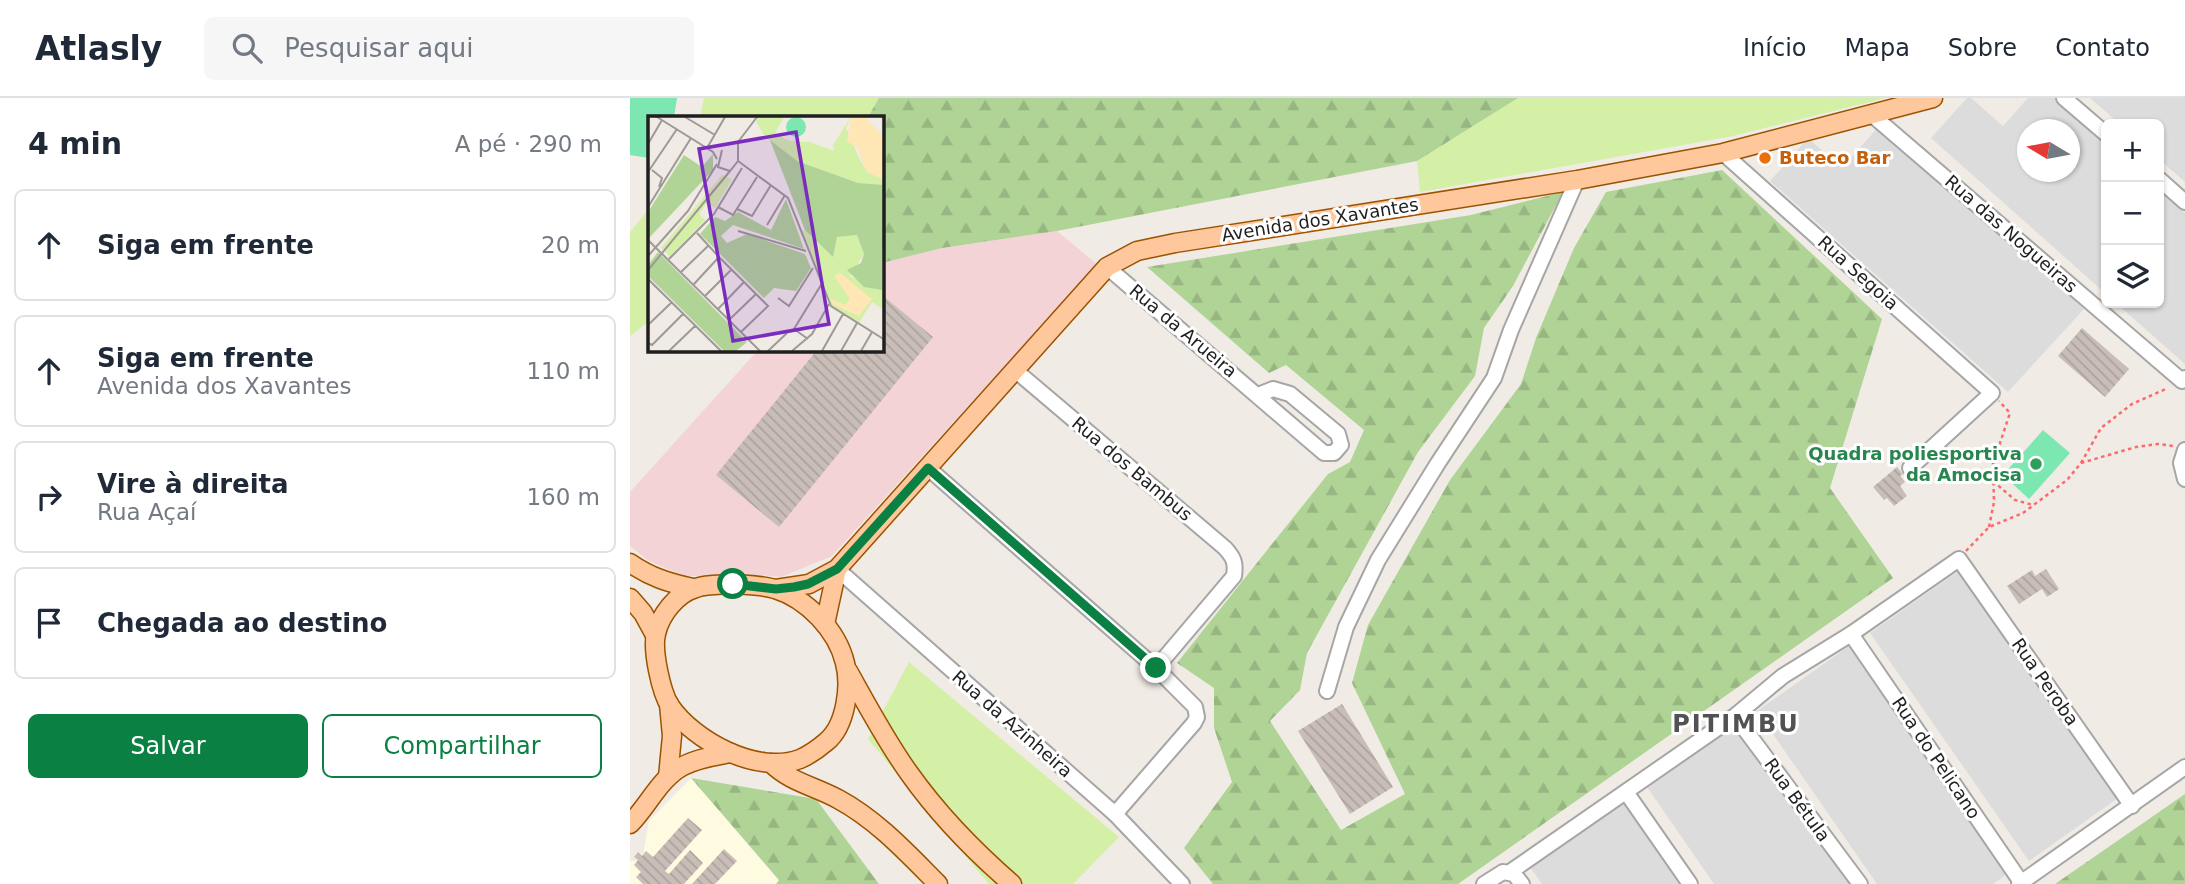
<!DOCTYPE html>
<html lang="pt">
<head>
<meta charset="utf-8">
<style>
  :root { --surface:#fff; --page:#f6f6f7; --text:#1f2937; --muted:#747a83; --line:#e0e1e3; --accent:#0b8043 }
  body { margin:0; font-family:"DejaVu Sans",sans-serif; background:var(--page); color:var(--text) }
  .controls { position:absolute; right:21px; top:21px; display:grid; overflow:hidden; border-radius:10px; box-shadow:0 2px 5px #0004 }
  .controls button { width:63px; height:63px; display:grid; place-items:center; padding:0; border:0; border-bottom:2px solid var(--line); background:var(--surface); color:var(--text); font:35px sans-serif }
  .compass { position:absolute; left:1387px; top:21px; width:63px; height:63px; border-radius:50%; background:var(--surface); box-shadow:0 2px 5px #0004; rotate:280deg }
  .stop { position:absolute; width:21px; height:21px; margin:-16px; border:5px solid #0b8043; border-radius:50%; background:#fff }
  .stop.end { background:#0b8043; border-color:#fff; box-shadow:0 2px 7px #0008 }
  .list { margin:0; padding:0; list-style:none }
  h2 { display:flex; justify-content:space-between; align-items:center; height:91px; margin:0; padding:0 28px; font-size:30px }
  h2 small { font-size:23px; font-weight:400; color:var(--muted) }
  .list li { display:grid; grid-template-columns:46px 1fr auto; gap:21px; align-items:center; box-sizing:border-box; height:112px; margin:0 14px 14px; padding:0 14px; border:2px solid var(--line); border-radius:10px }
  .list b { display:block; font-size:26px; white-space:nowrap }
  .list p { margin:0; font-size:23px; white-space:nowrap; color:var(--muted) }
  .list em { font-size:23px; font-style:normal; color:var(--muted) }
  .actions { display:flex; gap:14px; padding:21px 28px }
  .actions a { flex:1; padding:16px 0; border:2px solid var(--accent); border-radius:10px; text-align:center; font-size:24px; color:var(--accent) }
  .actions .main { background:var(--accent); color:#fff }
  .icon { flex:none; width:38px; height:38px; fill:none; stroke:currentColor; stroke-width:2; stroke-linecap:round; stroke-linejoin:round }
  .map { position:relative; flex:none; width:1555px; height:786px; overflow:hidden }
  header { display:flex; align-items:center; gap:42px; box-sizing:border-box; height:98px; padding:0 35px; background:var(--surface); border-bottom:2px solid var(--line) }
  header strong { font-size:33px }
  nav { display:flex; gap:38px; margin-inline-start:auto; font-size:24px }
  .search { width:490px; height:63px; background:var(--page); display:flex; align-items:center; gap:18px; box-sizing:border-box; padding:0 24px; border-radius:10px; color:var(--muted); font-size:26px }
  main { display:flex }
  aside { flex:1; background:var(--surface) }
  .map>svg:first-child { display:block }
</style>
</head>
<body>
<header>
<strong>Atlasly</strong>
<div class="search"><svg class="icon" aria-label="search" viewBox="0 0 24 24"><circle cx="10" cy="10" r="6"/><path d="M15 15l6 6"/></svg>Pesquisar aqui</div>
<nav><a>Início</a><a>Mapa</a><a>Sobre</a><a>Contato</a></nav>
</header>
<main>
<aside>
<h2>4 min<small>A pé · 290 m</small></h2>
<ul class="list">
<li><svg class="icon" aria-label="ahead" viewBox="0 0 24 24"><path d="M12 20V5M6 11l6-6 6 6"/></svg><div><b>Siga em frente</b></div><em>20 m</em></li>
<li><svg class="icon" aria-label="ahead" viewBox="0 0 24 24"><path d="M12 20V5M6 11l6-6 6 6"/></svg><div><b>Siga em frente</b><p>Avenida dos Xavantes</p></div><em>110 m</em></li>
<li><svg class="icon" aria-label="right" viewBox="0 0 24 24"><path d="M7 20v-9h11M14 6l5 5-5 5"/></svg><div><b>Vire à direita</b><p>Rua Açaí</p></div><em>160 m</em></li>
<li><svg class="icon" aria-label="arrive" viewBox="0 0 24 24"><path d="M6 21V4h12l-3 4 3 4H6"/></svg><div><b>Chegada ao destino</b></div></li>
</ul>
<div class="actions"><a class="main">Salvar</a><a>Compartilhar</a></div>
</aside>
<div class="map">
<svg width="1555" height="786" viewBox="0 0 1555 786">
  <defs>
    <pattern id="forest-firs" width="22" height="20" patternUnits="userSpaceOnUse" patternTransform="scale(1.75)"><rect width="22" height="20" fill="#b0d496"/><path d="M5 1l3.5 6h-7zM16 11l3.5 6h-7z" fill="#97b681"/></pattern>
    <pattern id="building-back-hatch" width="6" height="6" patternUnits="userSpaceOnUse" patternTransform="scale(1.75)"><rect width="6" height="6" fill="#c9bdb7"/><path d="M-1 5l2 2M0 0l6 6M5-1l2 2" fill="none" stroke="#aca29d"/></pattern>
  </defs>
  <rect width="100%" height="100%" fill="#f1ebe5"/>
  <g fill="#dddcdc" fill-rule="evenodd">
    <path d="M1337,0H1341L1373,28L1398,0H1428L1476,44V196L1301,40ZM1398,32H1440V74H1398Z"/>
    <path d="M1460,0H1555V84L1529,61V26H1490Z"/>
    <path d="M1250,27L1454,211L1378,294L1140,83L1178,40L1212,70Z"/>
    <path d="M1529,91L1555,115V266L1486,205H1529Z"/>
    <path d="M1333,470L1491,698L1399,763L1240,535Z"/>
    <path d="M1219,548L1377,776L1363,786H1247L1127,613Z"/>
    <path d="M1109,624L1222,786H1084L1017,689Z"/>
    <path d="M993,705L1050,786H912L900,769Z"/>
  </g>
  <path fill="#f3d3d6" d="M427,133L468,167L408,231L202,458L151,479L108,475L80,478H54L19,463L0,448V394L128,252H252V165L312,150Z"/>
  <path fill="#fffbe0" d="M61,680L149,783L146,786H0V763H7L4,759L8,754L13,757L19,723Z"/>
  <g fill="#d4efa6">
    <path d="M74,0H249L238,19H70Z"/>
    <path d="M888,0H1256L1103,38L790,94L787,63Z"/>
    <path d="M19,111V223L0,238V134Z"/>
    <path d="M279,564L489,739L443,786H359L238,641Z"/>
  </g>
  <g fill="url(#forest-firs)">
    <path d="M249,0H888L787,63L427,133L312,150L252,165V19H238Z"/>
    <path d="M1092,72L1252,221L1200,390L1263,480L828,786H583L554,750L602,684L584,630V590L547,565L698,376L720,364L734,332L656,267L639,275L517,169L841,117L933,94L883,188L854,230L845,278L788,354L677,555L670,592L640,623L711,732L775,696L722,585L738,527L820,382L891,286L906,240L944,150L976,94Z"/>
    <path d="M61,680L186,701L249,786H146L149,782Z"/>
    <path d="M1555,696V786H1425Z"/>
  </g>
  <g fill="#7ce7b0">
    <path d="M0,0H47L44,19H19V60L0,57Z"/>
    <path d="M1413,332L1440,355L1399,401L1373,377Z"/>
  </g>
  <g fill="url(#building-back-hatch)">
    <path d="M252,197L303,239L149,429L86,377L187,252H252Z"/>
    <path d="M1452,230L1499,271L1475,299L1428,258Z"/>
    <path d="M1267,369L1273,376L1270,378L1275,384L1270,388L1277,398L1264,408L1257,400L1254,402L1243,389Z"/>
    <path d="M1416,471L1429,491L1417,499L1412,491L1389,506L1377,488L1402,472L1405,478Z"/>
    <path d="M712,606L763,689L720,716L668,633Z"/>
    <path d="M58,720L72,732L35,773L39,776L60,752L73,765L54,786H13L6,779L11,774L4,767L8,762L4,759L8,754L12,758L16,753L23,759Z"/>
    <path d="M94,751L107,763L85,786H62Z"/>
  </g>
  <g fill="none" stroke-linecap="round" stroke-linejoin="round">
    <defs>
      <g id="minor">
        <path d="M1434,0L1476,36"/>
        <path d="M1241,16L1552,283L1555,280"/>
        <path d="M1093,55L1362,295L1280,370"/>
        <path d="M1529,81L1555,104"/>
        <path d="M477,169L694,355H704L711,347L708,336L660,296L643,291L628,297"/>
        <path d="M385,272L595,450C604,460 606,465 604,478L526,570"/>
        <path d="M1555,352L1551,365L1555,381"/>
        <path d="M298,370L526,570L565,609L567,619L564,625L485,716"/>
        <path d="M207,471L485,716L552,786"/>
        <path d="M1221,536L1391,784"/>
        <path d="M697,593L716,529L748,462L808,365L864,280L881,232L947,82"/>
        <path d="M1105,618L1230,786"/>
        <path d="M996,694L1060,786"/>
        <path d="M880,774L1105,618L1153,578L1221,536L1329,461L1502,708"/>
        <path d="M854,786L873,774L884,776L892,786"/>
        <path d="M1389,786L1555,669"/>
      </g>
      <g id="major">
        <path d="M0,465C20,479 39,485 63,490"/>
        <path d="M103,486C116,487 131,487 145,491C177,501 207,532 215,565C221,588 216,628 196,644C189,650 179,657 170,661C127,677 64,643 40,608C31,594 22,552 26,536C30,517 47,495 66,490C77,486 91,487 103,486Z"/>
        <path d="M146,491L179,486L207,471L477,169L507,153L545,145L947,82L1093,55L1303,0"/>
        <path d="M0,500L13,515L25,537"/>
        <path d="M195,526L207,471"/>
        <path d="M218,573C237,607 256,643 279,675C308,716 344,753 382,786"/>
        <path d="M141,665C160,684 184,688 208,701C247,722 277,755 308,786"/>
        <path d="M38,679L42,638L39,606"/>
        <path d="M0,726C18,708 30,680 53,668C68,660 85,658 101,655"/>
      </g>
    </defs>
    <use href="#minor" stroke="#a6a6a6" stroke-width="18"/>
    <use href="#major" stroke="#9b5300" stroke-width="21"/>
    <g stroke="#ff686c" stroke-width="2.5" stroke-dasharray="3.5 3.5" stroke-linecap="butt">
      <path d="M1451,365L1471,330L1502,306L1538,290"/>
      <path d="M1363,383L1385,402L1403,407"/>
      <path d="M1359,429L1364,404L1363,366L1380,315L1369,303"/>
      <path d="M1336,453L1359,429L1393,415L1437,382L1451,365L1506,349L1528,346L1543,348"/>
    </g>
    <use href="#minor" stroke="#fff" stroke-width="14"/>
    <use href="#major" stroke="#ffc79c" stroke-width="18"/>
  </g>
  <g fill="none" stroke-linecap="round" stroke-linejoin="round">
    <path stroke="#0b8043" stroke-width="9" d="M103,486L146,491L164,489L178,486L207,471L298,370L526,570"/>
  </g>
  <circle fill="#e8710a" stroke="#fff" stroke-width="2.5" cx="1135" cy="60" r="7"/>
  <circle fill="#2e9e5b" stroke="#fff" stroke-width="2.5" cx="1406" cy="366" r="7"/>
  <g text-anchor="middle" stroke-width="6" stroke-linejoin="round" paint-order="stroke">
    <g font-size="18" font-weight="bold" fill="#c56008" stroke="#fff" text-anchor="start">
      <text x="1149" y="66">Buteco Bar</text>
    </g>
    <g font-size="18" fill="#1f1f1f" stroke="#fff">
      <text transform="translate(690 122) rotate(-9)" y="6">Avenida dos Xavantes</text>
      <text transform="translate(1381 136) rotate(41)" y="6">Rua das Nogueiras</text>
      <text transform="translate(1228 175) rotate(42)" y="6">Rua Segoia</text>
      <text transform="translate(553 233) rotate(40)" y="6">Rua da Arueira</text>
      <text transform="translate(502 371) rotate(40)" y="6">Rua dos Bambus</text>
      <text transform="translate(1415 584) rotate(55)" y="6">Rua Peroba</text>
      <text transform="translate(382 626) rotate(41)" y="6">Rua da Azinheira</text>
      <text transform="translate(1306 660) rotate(56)" y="6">Rua do Pelicano</text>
      <text transform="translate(1167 702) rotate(54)" y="6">Rua Bétula</text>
    </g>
    <g font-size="18" font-weight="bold" fill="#27864d" stroke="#fff" text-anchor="end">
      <text x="1392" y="362">Quadra poliesportiva<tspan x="1392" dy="21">da Amocisa</tspan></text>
    </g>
    <g font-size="24" font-weight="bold" letter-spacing="2" fill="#525252" stroke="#fff">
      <text x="1106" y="634">PITIMBU</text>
    </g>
  </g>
  <g transform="translate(18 18)">
    <rect width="236" height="236" fill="#f1ebe5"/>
    <path d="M111,1H136L127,17L142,25L162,26L186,35L185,29L203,1L198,12L210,40L219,56L236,64V69L210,67L138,41L115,18L108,5ZM74,59L84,63L67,92L59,87L51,98L57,104L22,141L13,132ZM157,114L185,141L189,121L209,119L216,138L202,160L229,174L236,164V194L224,186L211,207L185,191L153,115Z" fill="#d4efa6"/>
    <path d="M122,24L149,45L210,67L236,69L234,174L216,171L199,154L213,147L216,138L209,119L189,121L185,141L157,114ZM65,38V54L1,122L0,96L36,39L54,51ZM138,83L156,133L85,109L73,120L79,127L99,118L157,138L163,152L148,175L126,172L116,182L52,118L67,101L77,105L90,96L123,114ZM10,136L99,226L88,235H76L0,160V149Z" fill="#b0d496"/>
    <path d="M203,1H217L236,21V64L219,56L209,31L199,26ZM192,157L224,183L211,200L184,188L183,183L197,189L202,183L186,160Z" fill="#ffe6b5"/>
    <path d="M138 11a10 10 0 1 1 20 0a10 10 0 1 1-20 0Z" fill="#7ce7b0"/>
    <path fill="none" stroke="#9d9996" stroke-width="2" d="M9,1L65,36L69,43M37,1L67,19M0,28L14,4M59,32L77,1M74,34L70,51L82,55L90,45V26L109,1M90,45L140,82L183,190L237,224M4,54L14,62L11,71M0,56L29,13M0,91L43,22M70,91L85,99L109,61M89,93L104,100L123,69M119,109L137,79M90,115L158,135M49,117L71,141M0,124L112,235M0,140L40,95L69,48M71,141L120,190L93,216M21,143L66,98L94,52M0,154L82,55M33,156L61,129M0,163L73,235M46,168L71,141M57,180L83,154M130,182L141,190L165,152M70,193L96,166M81,204L108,178M0,209L24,186M160,223L146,213L173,169M0,227L4,229L36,197M21,235L48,209M120,235L139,217M144,235L164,218L181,188M174,235L195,198M193,235L209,207M213,235L224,216"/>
    <path fill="#7b2cbf" fill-opacity="0.15" stroke="#7b2cbf" stroke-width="3.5" d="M148,16L181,208L85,225L51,33Z"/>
    <rect width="236" height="236" fill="none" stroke="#1f1f1f" stroke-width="3.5"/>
  </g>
</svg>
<div class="controls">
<button>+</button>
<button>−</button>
<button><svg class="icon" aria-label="layers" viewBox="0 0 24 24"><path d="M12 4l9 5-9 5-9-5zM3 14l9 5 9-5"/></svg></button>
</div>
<svg class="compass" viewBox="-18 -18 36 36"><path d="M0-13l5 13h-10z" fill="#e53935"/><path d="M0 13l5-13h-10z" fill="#747a83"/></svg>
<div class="stop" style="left:103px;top:486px"></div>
<div class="stop end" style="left:526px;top:570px"></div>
</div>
</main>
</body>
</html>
